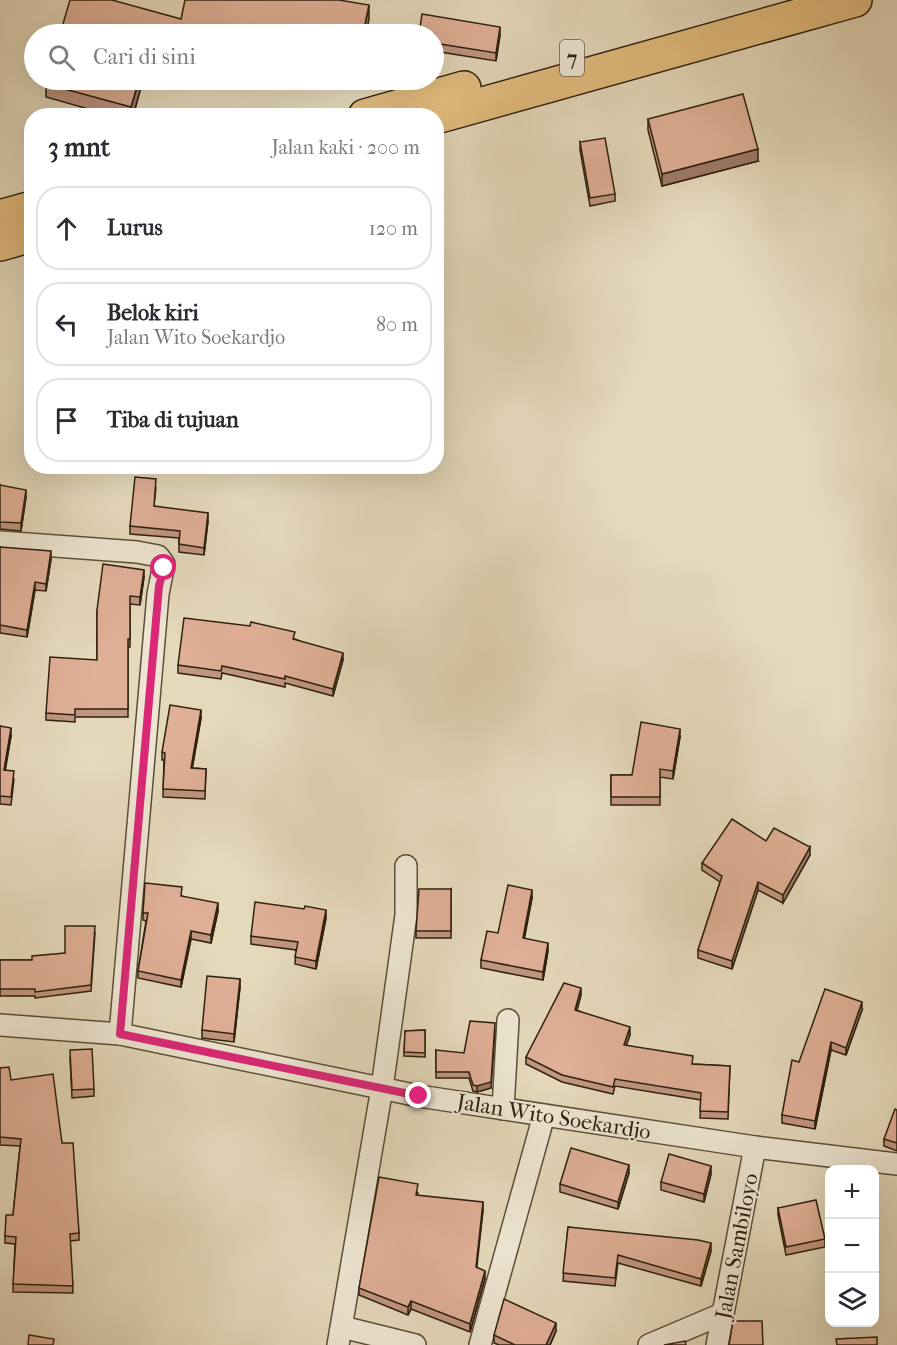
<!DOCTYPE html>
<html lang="id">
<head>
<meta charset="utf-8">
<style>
  :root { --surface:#fff; --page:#f2f2f3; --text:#2b2b33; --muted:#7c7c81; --line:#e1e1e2 }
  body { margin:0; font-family:"IM FELL French Canon",serif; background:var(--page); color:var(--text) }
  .controls { position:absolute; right:18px; bottom:18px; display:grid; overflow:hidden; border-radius:12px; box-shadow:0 6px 24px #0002 }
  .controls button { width:54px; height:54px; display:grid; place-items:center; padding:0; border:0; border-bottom:2px solid var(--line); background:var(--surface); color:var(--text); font:30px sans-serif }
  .stop { position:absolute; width:18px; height:18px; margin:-14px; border:4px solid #db2777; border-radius:50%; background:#fff }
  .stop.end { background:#db2777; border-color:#fff; box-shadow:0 2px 6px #0008 }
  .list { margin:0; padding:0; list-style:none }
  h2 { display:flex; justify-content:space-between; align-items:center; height:78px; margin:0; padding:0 24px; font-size:26px }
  h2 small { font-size:20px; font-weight:400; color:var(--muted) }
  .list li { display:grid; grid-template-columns:39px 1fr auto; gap:18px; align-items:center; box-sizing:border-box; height:84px; margin:0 12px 12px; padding:0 12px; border:2px solid var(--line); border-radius:24px }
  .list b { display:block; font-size:22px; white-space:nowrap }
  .list p { margin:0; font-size:20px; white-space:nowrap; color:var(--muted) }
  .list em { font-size:20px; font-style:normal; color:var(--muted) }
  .icon { flex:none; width:33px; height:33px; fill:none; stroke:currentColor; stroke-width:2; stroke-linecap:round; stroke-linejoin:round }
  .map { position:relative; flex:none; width:897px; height:1345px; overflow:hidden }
  .search { position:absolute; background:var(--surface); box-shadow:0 6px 24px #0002; left:24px; top:24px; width:420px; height:66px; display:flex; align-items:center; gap:15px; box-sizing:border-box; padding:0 21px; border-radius:33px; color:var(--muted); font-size:22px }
  .panel { position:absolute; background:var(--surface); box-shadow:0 6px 24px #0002; left:24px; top:108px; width:420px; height:366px; border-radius:24px }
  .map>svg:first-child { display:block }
</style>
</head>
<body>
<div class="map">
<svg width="897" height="1345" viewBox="0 0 897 1345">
  <rect width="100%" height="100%" fill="#e5d9bb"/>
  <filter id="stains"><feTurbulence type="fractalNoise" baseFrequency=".00333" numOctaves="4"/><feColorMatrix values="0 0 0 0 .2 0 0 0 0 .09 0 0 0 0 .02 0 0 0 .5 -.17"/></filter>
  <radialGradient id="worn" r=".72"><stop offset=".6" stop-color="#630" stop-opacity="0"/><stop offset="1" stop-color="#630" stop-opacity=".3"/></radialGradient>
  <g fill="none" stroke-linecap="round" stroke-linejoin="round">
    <defs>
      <g id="street">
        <path d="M0,542L137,552L158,556L164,564L158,594L120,1034"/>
        <path d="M0,1025L120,1034L419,1096L755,1147L897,1164"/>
        <path d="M503,1109L508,1020"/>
        <path d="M342,1327L415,1345"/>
        <path d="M338,1345L382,1088L406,915V866"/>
        <path d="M480,1345L544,1115"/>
        <path d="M649,1345L722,1314"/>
        <path d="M717,1345L755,1147"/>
      </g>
      <g id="highway">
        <path d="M365,116L464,88"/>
        <path d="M436,117L855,0"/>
        <path d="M0,217L32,208"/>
        <path d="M0,244L32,235"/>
      </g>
    </defs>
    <use href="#street" stroke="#5c4e39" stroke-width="24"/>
    <use href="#highway" stroke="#2e200e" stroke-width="36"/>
    <use href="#street" stroke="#eee6d3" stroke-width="21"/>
    <use href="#highway" stroke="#e2bc7e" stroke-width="33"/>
  </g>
  <g fill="#c19682" stroke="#2e200e" stroke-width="1.5">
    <path d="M434,34L500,35L496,61L434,51Z"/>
    <path d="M143,80L133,116H113L46,97V84Z"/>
    <path d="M337,80H358L357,83Z"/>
    <path d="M648,119L758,161L662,186L648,130Z"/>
    <path d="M580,142L615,194V201L590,206L580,150Z"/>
    <path d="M0,485L26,497L21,531L0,529Z"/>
    <path d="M156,487L154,506L208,521L204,555L179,552V538L130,534V526Z"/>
    <path d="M0,547L51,559L46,591L35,590L27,637L0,633Z"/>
    <path d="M144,577L140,605L130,604V647H128V717H75V722L46,720V713L97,660V610Z"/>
    <path d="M295,639L343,660L333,696L285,683V687L222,673L221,679L178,673V665Z"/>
    <path d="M201,718L192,768L206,769L205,799L163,797L164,760H162V752Z"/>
    <path d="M0,726L11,736L5,770L14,779L11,805L0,804Z"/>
    <path d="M680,737L673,779L660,777V805H611V775H632Z"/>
    <path d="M766,841L810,855L783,903L758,890L732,969L698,958V950L720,882L702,870V863Z"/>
    <path d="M451,889V938H416V931Z"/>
    <path d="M182,896L218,911L211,943L191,939L181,987L138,978V971L146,921L143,920V913Z"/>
    <path d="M532,898L524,938L548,951L543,980L481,968V960L498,933Z"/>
    <path d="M326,918L316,969L295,964L296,950L251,944V936Z"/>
    <path d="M95,933L91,991L35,998V996H0V960H32L65,953Z"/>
    <path d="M240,987L234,1042L202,1038V1030Z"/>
    <path d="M581,995L577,1010L630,1035L626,1045L693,1064L730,1066L728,1119L700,1118L701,1100L615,1086L613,1094L562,1082L526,1064V1057Z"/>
    <path d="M862,1010L846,1055L831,1050L815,1129L782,1123V1115L799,1062Z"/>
    <path d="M425,1030V1057L404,1056L405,1031Z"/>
    <path d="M436,1050L491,1088L477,1092L473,1091L469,1078H436Z"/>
    <path d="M70,1058L94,1089V1096L72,1098Z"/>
    <path d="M0,1068L62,1143L79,1233V1240L70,1241L73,1293L13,1292L15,1244L5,1243V1236L13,1215L20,1146L0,1145Z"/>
    <path d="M897,1110V1151L884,1146V1139Z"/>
    <path d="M629,1173L618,1209L560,1192V1184Z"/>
    <path d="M711,1174L704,1202L661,1190V1182Z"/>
    <path d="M418,1192L417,1195L483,1210L476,1268L485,1279L470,1332L411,1309L408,1315L359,1295V1288Z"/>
    <path d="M778,1208L825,1239V1247L786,1255L778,1215Z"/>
    <path d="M568,1227L711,1251L701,1286L618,1263L615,1286L563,1281Z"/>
    <path d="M556,1331L550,1345H499L494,1343V1335Z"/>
  </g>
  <g fill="#9d7a6a" stroke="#2e200e" stroke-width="1.5">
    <path d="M369,5V19L366,34H363Z"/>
    <path d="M500,27V35L496,61V53Z"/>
    <path d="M139,80H143L133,116H131V107Z"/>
    <path d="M758,149V161L662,186V174Z"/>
    <path d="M26,490V497L21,531V523Z"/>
    <path d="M208,513V521L204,555V548Z"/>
    <path d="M51,551V559L46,591V584Z"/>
    <path d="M144,570V577L140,605V597Z"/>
    <path d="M35,582V590L27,637V630Z"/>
    <path d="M343,653V660L333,696V689Z"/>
    <path d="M201,710V718L191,776V768Z"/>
    <path d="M11,728V736L4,778V770Z"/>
    <path d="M680,729V737L673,779V771Z"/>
    <path d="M810,847V855L783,903V895Z"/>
    <path d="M758,882V890L732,969V961Z"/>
    <path d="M532,890V898L523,946V938Z"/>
    <path d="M218,903V911L211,943V935Z"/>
    <path d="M326,910V918L316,969V961Z"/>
    <path d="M191,931V939L181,987V980Z"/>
    <path d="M548,943V951L543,980V972Z"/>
    <path d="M240,979V987L234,1042V1034Z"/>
    <path d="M581,988V995L575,1017V1010Z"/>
    <path d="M862,1002V1010L846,1055V1048Z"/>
    <path d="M630,1027V1035L624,1052V1045Z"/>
    <path d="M495,1029L491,1088L477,1092V1086Z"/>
    <path d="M831,1042V1050L815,1129V1121Z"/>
    <path d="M629,1165V1173L618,1209V1202Z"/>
    <path d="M711,1166V1174L704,1202V1194Z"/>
    <path d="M483,1202V1210L476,1275V1267Z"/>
    <path d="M711,1243V1251L701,1286V1279Z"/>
    <path d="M485,1271V1279L470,1332V1324Z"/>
    <path d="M411,1301V1309L408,1315V1307Z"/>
    <path d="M556,1323V1331L550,1345H546Z"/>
  </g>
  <g fill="#e0af97" stroke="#2e200e" stroke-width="1.5">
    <path d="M70,0H112L181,19L185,0H339L369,5L363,34H160L152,33V34H60Z"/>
    <path d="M422,14L500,27L496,53L434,43V34H419Z"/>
    <path d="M47,80H139L131,107L46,84Z"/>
    <path d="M743,94L758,149L662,174L648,119Z"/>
    <path d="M605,138L615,194L590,198L580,142Z"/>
    <path d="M135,477L156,479L154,506L208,513L204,548L179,544L180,531L130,526Z"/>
    <path d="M0,485L26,490L21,523L0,522Z"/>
    <path d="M0,547L51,551L46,584L35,582L27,630L0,625Z"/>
    <path d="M103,564L144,570L140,597L130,596V639H128V709H75V715L46,713L50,657L97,660V610Z"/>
    <path d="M184,618L250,626L251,622L295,632L293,639L343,653L333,689L285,676V679L222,666L221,671L178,665Z"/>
    <path d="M170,705L201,710L191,768L206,769L205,791L163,789L165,753L162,752Z"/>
    <path d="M641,722L680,729L673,771L660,769V797H611V775H632Z"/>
    <path d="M0,726L11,728L4,770L14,771L11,797L0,796Z"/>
    <path d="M732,819L766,841L774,828L810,847L783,895L758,882L732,961L698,950L722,876L702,863Z"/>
    <path d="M145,883L182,887L181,896L218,903L211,935L191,931L181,980L138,971L148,913H143Z"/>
    <path d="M508,885L532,890L523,938L548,943L543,972L481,960L487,931L498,933Z"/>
    <path d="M419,889H451V931H416Z"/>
    <path d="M255,902L304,909L305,906L326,910L316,961L295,957L298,942L251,936Z"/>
    <path d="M65,926H95L91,985L35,992V989H0V960H32V956L65,953Z"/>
    <path d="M207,976L240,979L234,1034L202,1030Z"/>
    <path d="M564,983L581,988L575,1010L630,1027L624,1045L693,1056L692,1064L730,1066L728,1112L700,1111L701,1093L615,1079L613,1087L562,1075L526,1057Z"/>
    <path d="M825,989L862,1002L846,1048L831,1042L815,1121L782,1115L792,1060L799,1062Z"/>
    <path d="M470,1021L495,1023L491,1082L477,1086L473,1085L469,1072H436V1050L464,1053Z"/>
    <path d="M425,1030V1053L404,1052L405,1031Z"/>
    <path d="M92,1049L94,1089L72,1090L70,1050Z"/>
    <path d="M9,1067L11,1080L53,1074L62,1143H73L79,1233L70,1234L73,1286L13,1284L16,1237L5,1236L6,1215H13L21,1139L0,1137V1068Z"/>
    <path d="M895,1109L897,1110V1143L884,1139Z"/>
    <path d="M571,1148L629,1165L618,1202L560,1184Z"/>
    <path d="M669,1154L711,1166L704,1194L661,1182Z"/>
    <path d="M379,1177L418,1184L416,1195L483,1202L476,1267L485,1271L470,1324L411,1301L408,1307L359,1288Z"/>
    <path d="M816,1200L825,1239L786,1247L778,1208Z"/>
    <path d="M568,1227L698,1240L711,1243L701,1279L618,1255L615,1278L563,1273Z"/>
    <path d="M504,1299L556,1323L546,1345H515L494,1335Z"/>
    <path d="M733,1321H762L763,1345H729Z"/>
    <path d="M29,1335L54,1339L53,1345H28Z"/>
    <path d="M877,1337V1345H837L836,1339Z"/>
    <path d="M685,1341L686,1345H664Z"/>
  </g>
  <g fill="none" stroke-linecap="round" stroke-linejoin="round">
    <path stroke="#db2777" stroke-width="8" d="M164,568L159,586L120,1034L419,1096"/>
  </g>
  <g text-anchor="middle" stroke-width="4.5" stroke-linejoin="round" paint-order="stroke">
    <rect fill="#eee6d3" stroke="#685b49" stroke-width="1.5" x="560" y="40" width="24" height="36" rx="4.5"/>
    <g font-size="21" font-weight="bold" fill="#2e200e">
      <text x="572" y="65">7</text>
    </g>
    <g font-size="22" fill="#2e200e" stroke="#eee6d3">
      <text transform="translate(554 1116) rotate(9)" y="8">Jalan Wito Soekardjo</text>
      <text transform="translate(736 1246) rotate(-79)" y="8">Jalan Sambiloyo</text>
    </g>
  </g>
  <rect width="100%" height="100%" filter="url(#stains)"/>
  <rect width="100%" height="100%" fill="url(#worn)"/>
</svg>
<div class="controls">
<button>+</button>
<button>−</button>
<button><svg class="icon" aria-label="layers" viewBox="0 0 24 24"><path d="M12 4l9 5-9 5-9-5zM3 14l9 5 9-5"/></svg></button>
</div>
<div class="stop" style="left:164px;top:568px"></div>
<div class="stop end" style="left:419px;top:1096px"></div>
<div class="search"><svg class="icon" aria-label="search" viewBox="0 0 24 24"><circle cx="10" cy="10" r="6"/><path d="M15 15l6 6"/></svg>Cari di sini</div>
<section class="panel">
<h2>3 mnt<small>Jalan kaki · 200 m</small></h2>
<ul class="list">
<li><svg class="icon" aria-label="ahead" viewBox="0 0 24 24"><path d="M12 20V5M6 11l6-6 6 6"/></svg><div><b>Lurus</b></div><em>120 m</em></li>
<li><svg class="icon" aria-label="left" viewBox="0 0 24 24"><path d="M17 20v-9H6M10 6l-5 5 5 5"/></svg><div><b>Belok kiri</b><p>Jalan Wito Soekardjo</p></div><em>80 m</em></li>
<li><svg class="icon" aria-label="arrive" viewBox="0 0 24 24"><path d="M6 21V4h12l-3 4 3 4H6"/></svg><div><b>Tiba di tujuan</b></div></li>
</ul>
</section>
</div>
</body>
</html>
